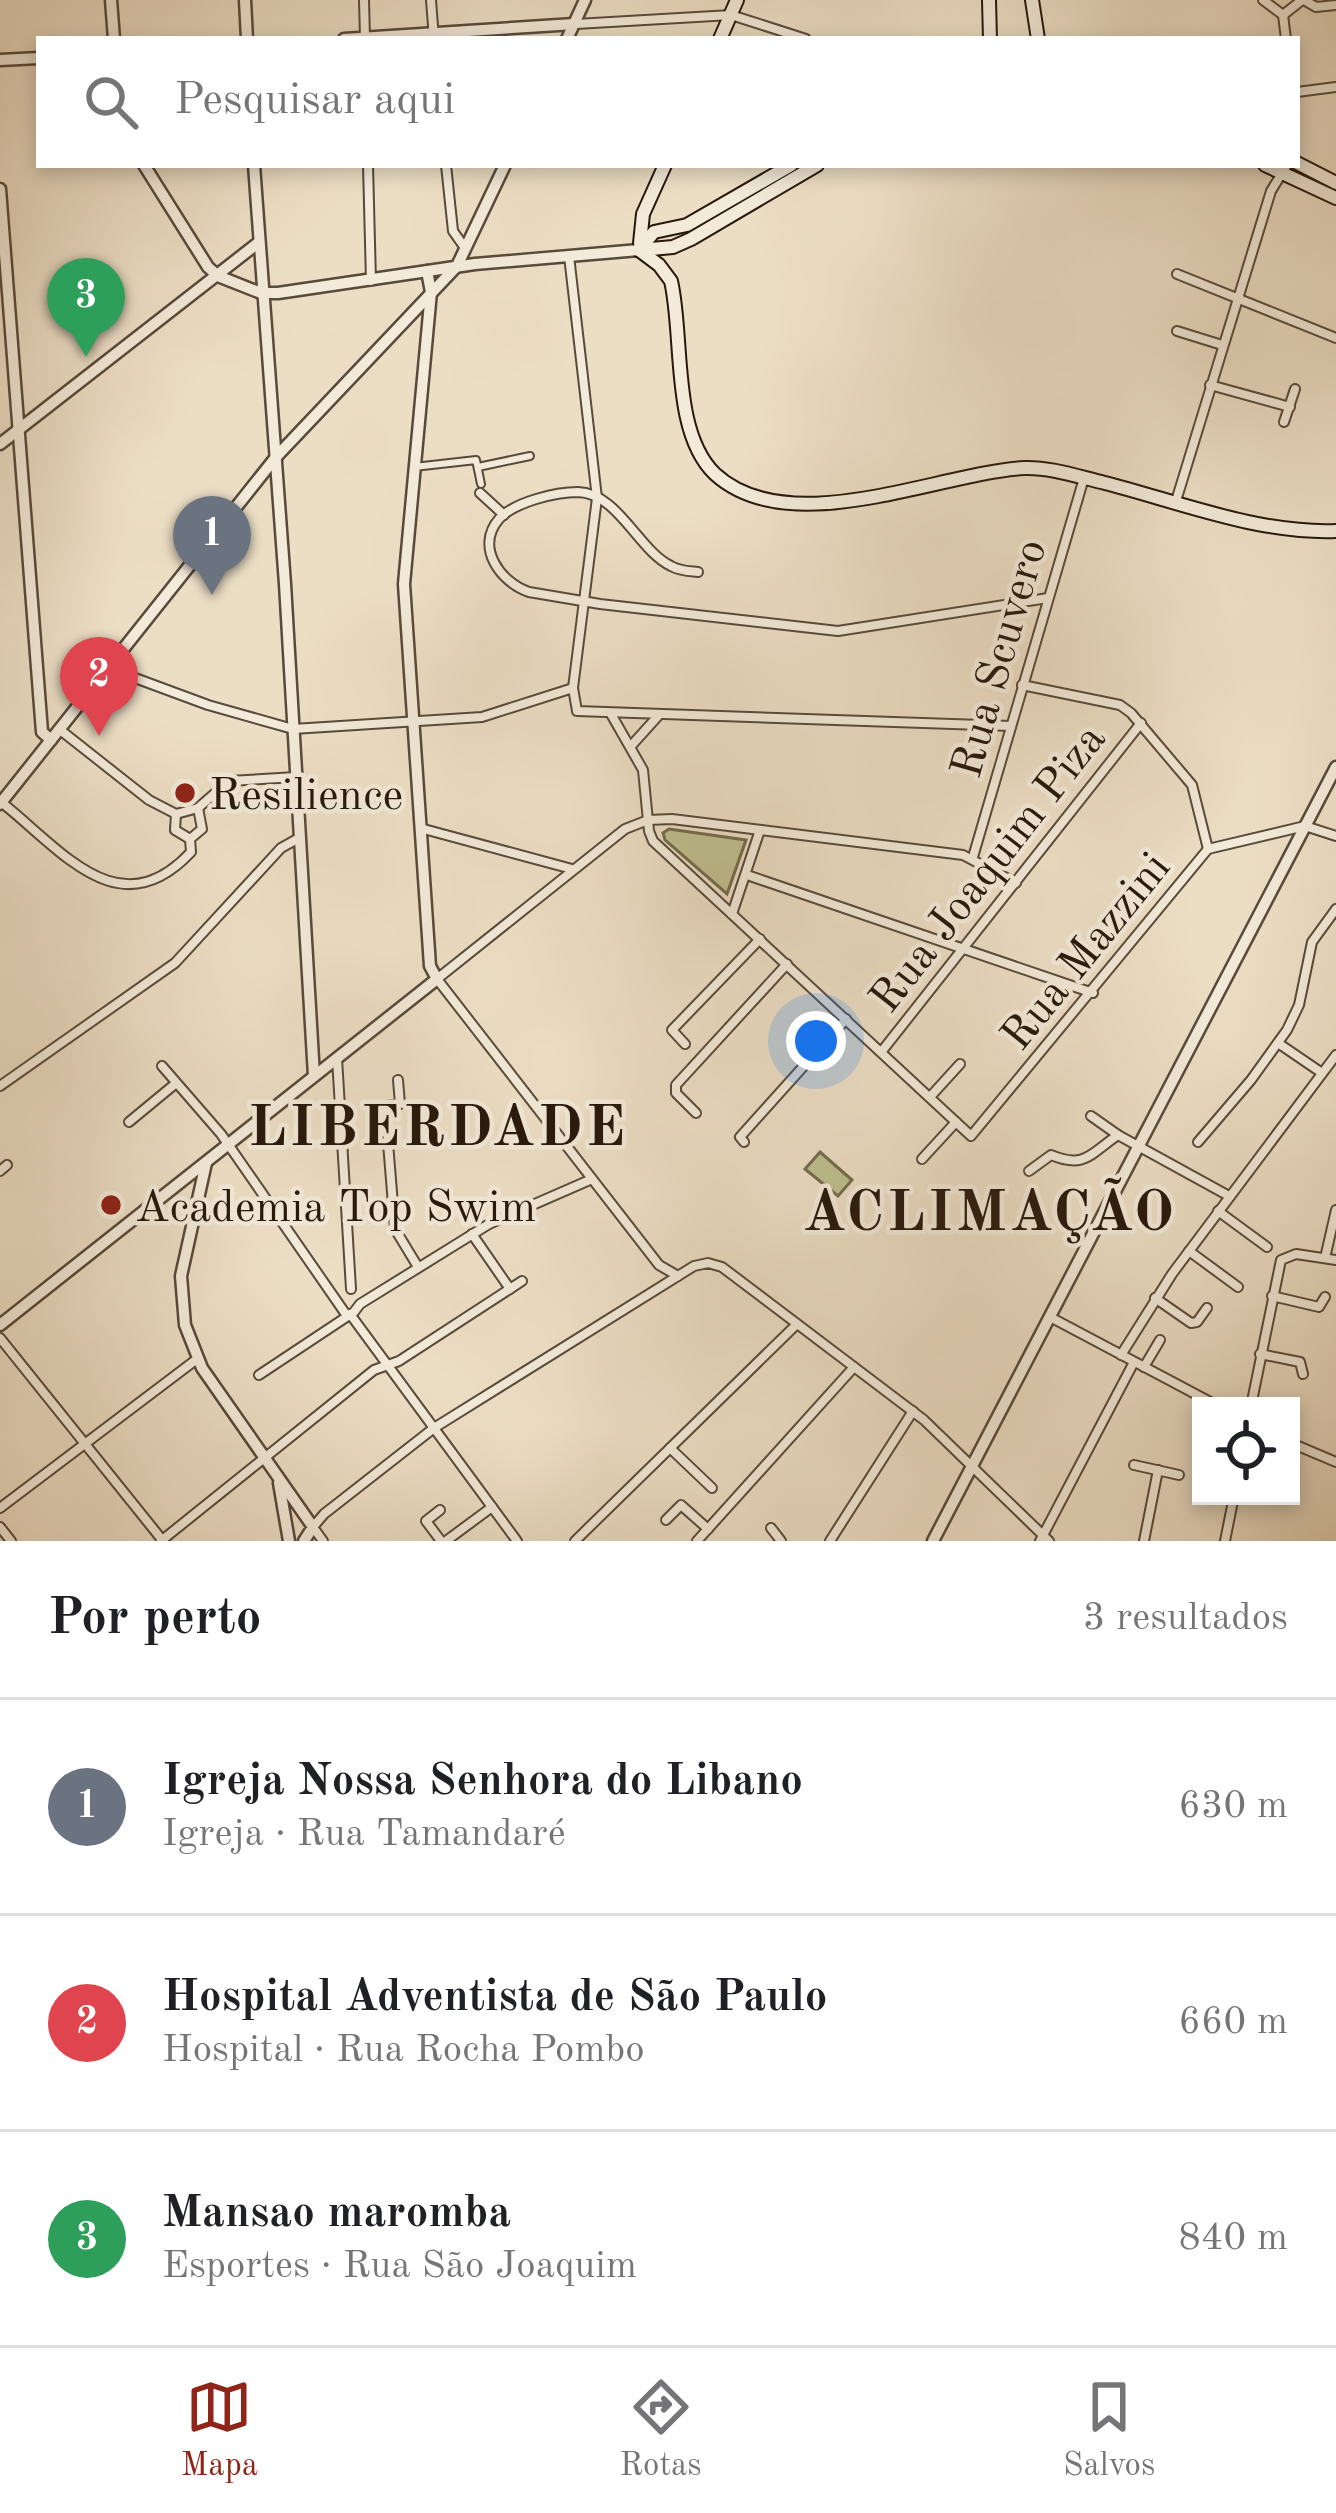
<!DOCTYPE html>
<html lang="pt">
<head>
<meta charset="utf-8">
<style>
  :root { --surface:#fff; --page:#f6f6f6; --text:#202124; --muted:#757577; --line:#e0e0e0; --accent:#8f2418 }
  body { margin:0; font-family:"Old Standard TT",serif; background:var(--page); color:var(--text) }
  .controls { position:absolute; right:36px; bottom:36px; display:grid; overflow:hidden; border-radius:0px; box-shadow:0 6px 18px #0003 }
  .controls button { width:108px; height:108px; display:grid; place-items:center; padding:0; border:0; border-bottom:3px solid var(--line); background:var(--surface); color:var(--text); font:60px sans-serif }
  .you { position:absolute; left:816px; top:1041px; width:42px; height:42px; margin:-30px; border:9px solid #fff; border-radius:50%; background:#1a73e8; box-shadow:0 0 0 18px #1a73e833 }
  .badge { display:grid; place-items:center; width:78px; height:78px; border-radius:50%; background:var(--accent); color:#fff; font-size:39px; font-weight:700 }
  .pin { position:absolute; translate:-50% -99px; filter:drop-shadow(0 3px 6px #0008) }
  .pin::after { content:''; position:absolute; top:63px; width:42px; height:36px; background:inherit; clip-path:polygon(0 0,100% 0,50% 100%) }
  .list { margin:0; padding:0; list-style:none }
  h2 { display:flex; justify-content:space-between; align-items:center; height:156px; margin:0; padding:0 48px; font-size:51px }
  h2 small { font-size:39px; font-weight:400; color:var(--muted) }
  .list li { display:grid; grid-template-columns:78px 1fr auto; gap:36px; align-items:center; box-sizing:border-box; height:216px; padding:0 48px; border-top:3px solid var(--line) }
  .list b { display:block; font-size:45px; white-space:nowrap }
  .list p { margin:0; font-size:39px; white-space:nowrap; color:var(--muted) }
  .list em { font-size:39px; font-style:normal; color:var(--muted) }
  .icon { flex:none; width:66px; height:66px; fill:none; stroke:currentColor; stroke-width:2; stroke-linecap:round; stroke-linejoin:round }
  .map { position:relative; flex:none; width:1336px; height:1541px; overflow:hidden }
  .search { position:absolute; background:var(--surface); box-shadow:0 6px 18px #0003; left:36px; right:36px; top:36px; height:132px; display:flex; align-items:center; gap:30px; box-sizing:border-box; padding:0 42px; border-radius:0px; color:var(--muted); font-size:45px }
  .sheet { height:804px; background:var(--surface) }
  nav { display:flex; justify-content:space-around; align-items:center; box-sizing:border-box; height:168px; border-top:3px solid var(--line); background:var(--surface); font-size:33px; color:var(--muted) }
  nav a { display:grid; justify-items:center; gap:6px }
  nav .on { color:var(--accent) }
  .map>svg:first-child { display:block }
</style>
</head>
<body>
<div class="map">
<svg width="1336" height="1541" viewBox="0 0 1336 1541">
  <rect width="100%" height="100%" fill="#ecdec5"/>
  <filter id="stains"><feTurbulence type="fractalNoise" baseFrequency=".00167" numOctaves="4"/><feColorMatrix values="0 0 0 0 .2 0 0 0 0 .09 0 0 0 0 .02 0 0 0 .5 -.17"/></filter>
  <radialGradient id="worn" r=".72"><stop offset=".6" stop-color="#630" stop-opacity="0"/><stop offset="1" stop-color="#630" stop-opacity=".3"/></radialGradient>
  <g fill="#bfbf8f" stroke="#736c4d" stroke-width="3">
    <path d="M669,829L746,840L727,894L665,840L663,833Z"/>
    <path d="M820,1152L852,1180L838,1196L805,1169Z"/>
  </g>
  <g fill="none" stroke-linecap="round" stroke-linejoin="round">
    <defs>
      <g id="pedestrian">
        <path d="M414,467L476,460L481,484"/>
        <path d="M478,467L530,456"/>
      </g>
      <g id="minor">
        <path d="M364,0L365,38"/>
        <path d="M431,0L434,39"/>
        <path d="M1263,0L1283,15"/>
        <path d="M1304,0L1316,7L1336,5"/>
        <path d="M1283,15L1302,0"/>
        <path d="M1283,15L1286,39"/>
        <path d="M576,24L731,15L806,39"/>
        <path d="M1297,92L1336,87"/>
        <path d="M368,165L371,281"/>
        <path d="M446,165L453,231L465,248"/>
        <path d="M569,256L597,498L573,688L577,711L1011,726"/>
        <path d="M1177,274L1336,338"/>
        <path d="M1177,331L1222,345"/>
        <path d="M1210,385L1290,407"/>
        <path d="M1284,422L1295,389"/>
        <path d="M480,493L504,515"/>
        <path d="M1176,501L1271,191L1287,165"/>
        <path d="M698,572C689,571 679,571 671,566C638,550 618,493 578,492C556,492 514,502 499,519C475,547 500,582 529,592L600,604L838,631L1048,598"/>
        <path d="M108,668L208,705L293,729L482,717L573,688"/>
        <path d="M1022,685L1120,705L1131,713L1192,785L1208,849"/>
        <path d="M611,714L643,770L649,831L653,841L971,1136L1208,849"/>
        <path d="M59,729L149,800L176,814L198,808L229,781L296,777"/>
        <path d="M631,746L658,716"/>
        <path d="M1,802C62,850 119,929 191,852L190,839L202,829L198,808"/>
        <path d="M176,814L175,830L190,839"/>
        <path d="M420,828L572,869"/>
        <path d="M1208,849L1305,826L1336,836"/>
        <path d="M973,857L1084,478"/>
        <path d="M747,875L1093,993"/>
        <path d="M732,914L760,830"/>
        <path d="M1278,1043L1322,1073"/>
        <path d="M685,1044L672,1030L760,939"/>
        <path d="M882,1051L1141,723"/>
        <path d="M337,1058L351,1289"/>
        <path d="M162,1066L221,1134L345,1313"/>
        <path d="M398,1080L400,1104L385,1106L395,1229L418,1267"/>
        <path d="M0,1086L175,963L281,848L299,838"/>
        <path d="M930,1097L960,1064"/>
        <path d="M696,1113L676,1093V1085L787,964"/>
        <path d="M1091,1116L1118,1135L1229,1196"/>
        <path d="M129,1122L175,1084"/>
        <path d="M744,1142L740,1137L846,1019"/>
        <path d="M1198,1142L1251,1080L1287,1030L1299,1005L1312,942L1336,909"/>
        <path d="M922,1159L956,1122"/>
        <path d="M0,1171L7,1165"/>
        <path d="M1029,1171L1051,1155C1085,1169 1090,1154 1118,1135"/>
        <path d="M1218,1211L1267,1247"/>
        <path d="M472,1234L510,1289"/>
        <path d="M1189,1251L1238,1287"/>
        <path d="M1325,1258L1336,1210"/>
        <path d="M678,1276L659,1265L437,979L625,829L648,820L672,819L963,855L1016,883"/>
        <path d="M1272,1296L1319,1307L1325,1297"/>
        <path d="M1155,1298L1191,1323L1197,1322L1207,1308"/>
        <path d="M350,1314L517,1541"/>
        <path d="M1052,1318L1218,1406"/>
        <path d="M0,1338L163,1541"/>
        <path d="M1260,1354L1300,1362L1303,1374"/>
        <path d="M1121,1355L1172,1274L1336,1055"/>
        <path d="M1144,1367L1160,1340"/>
        <path d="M259,1375L354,1312L360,1304L489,1224L592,1179"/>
        <path d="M1251,1406L1281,1260L1296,1254L1336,1260"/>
        <path d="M1291,1443L1336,1462"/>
        <path d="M670,1448L712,1488"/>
        <path d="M1134,1465L1179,1475"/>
        <path d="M0,1508L197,1359"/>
        <path d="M440,1510L426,1521L441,1541"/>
        <path d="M666,1520L681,1505L708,1529"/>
        <path d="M0,1527L11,1541"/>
        <path d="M771,1528L781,1541"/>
        <path d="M161,1541L374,1370L399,1361L522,1281"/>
        <path d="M323,1541L313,1527L324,1514L434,1428L694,1266L708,1263L722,1267L924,1420L1049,1541"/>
        <path d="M446,1541L492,1507"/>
        <path d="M575,1541L797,1324"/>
        <path d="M697,1541L854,1367"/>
        <path d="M830,1541L913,1411"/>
        <path d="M1040,1541L1134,1362"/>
        <path d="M1144,1541L1158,1470"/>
        <path d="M1225,1541L1234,1496"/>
      </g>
      <g id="tertiary">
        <path d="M111,0L114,39"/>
        <path d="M245,0L247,39"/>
        <path d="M344,39L574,24"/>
        <path d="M567,39L585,0"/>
        <path d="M0,60L39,58"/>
        <path d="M144,165L208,267L218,276L261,293H278L475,264L639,250"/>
        <path d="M254,165L285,584L314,1076"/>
        <path d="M0,189L42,732L51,740"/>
        <path d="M0,444L258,243"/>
        <path d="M0,804L276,457L457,266L505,165"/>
        <path d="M206,1163L181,1276L185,1325L202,1368L313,1527L304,1541"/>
        <path d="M0,1325L437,979L430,966L404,584L431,292L427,271"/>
        <path d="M279,1483L289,1541"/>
        <path d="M933,1541L1336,767"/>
      </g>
      <g id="secondary">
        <path d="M989,0L990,39"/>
        <path d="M1032,0L1038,39"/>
        <path d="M720,39L737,0"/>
        <path d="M1297,163L1336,183"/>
        <path d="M1265,165L1336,198"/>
        <path d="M640,243L643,214L665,165"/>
        <path d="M639,250L659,265L671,281C684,337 671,432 715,474C789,542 939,473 1024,468C1051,467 1079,477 1105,483C1179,502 1259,534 1336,531"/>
        <path d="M639,250L654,232L687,225L791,165"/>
        <path d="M640,250L673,247L691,239L817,165"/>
      </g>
    </defs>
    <use href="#pedestrian" stroke="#584a3a" stroke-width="10"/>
    <use href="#minor" stroke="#584a3a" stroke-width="12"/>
    <use href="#tertiary" stroke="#584a3a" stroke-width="15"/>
    <use href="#secondary" stroke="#27180b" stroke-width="16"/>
    <use href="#pedestrian" stroke="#f3ead9" stroke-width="6"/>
    <use href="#minor" stroke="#f3ead9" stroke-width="8"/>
    <use href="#tertiary" stroke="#f3ead9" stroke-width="10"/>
    <use href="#secondary" stroke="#f3ead9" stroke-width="12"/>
  </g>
  <g fill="#8f2418" stroke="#f3ead9" stroke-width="4.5">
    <circle cx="185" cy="793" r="12"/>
    <circle cx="111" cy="1205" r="12"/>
  </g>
  <g text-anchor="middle" stroke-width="9" stroke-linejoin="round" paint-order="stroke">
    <g font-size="45" fill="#27180b" stroke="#f3ead9">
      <text transform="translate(997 658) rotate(-74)" y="16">Rua Scuvero</text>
      <text transform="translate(986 867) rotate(-52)" y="16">Rua Joaquim Piza</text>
      <text transform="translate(1084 950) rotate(-51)" y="16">Rua Mazzini</text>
    </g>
    <g font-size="45" fill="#27180b" stroke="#f3ead9" text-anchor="start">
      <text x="209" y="809">Resilience</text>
      <text x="135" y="1221">Academia Top Swim</text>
    </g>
    <g font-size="57" font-weight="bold" letter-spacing="3" fill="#27180b" stroke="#f3ead9">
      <text x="438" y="1145">LIBERDADE</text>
      <text x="990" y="1230">ACLIMAÇÃO</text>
    </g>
  </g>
  <rect width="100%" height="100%" filter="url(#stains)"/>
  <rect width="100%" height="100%" fill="url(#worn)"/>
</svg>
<div class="controls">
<button><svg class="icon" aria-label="locate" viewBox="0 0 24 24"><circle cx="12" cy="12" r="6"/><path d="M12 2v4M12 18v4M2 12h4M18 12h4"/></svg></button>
</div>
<div class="you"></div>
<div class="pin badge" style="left:212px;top:595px;background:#6b7280">1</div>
<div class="pin badge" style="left:99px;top:736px;background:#e0444e">2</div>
<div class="pin badge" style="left:86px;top:357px;background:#2e9e5b">3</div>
<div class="search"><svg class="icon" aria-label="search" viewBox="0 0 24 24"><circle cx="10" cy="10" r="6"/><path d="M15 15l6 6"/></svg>Pesquisar aqui</div>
</div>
<section class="sheet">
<h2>Por perto<small>3 resultados</small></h2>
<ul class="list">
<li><span class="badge" style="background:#6b7280">1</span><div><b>Igreja Nossa Senhora do Libano</b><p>Igreja · Rua Tamandaré</p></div><em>630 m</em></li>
<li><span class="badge" style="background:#e0444e">2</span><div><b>Hospital Adventista de São Paulo</b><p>Hospital · Rua Rocha Pombo</p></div><em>660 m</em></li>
<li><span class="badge" style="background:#2e9e5b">3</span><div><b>Mansao maromba</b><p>Esportes · Rua São Joaquim</p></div><em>840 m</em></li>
</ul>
</section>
<nav>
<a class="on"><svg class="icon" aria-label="map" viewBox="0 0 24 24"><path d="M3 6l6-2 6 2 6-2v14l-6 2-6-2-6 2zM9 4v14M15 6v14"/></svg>Mapa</a>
<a><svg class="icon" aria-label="directions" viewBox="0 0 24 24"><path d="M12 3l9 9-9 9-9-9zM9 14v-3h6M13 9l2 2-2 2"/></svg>Rotas</a>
<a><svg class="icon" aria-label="saved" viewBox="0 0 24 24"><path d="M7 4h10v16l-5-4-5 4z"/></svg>Salvos</a>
</nav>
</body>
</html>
